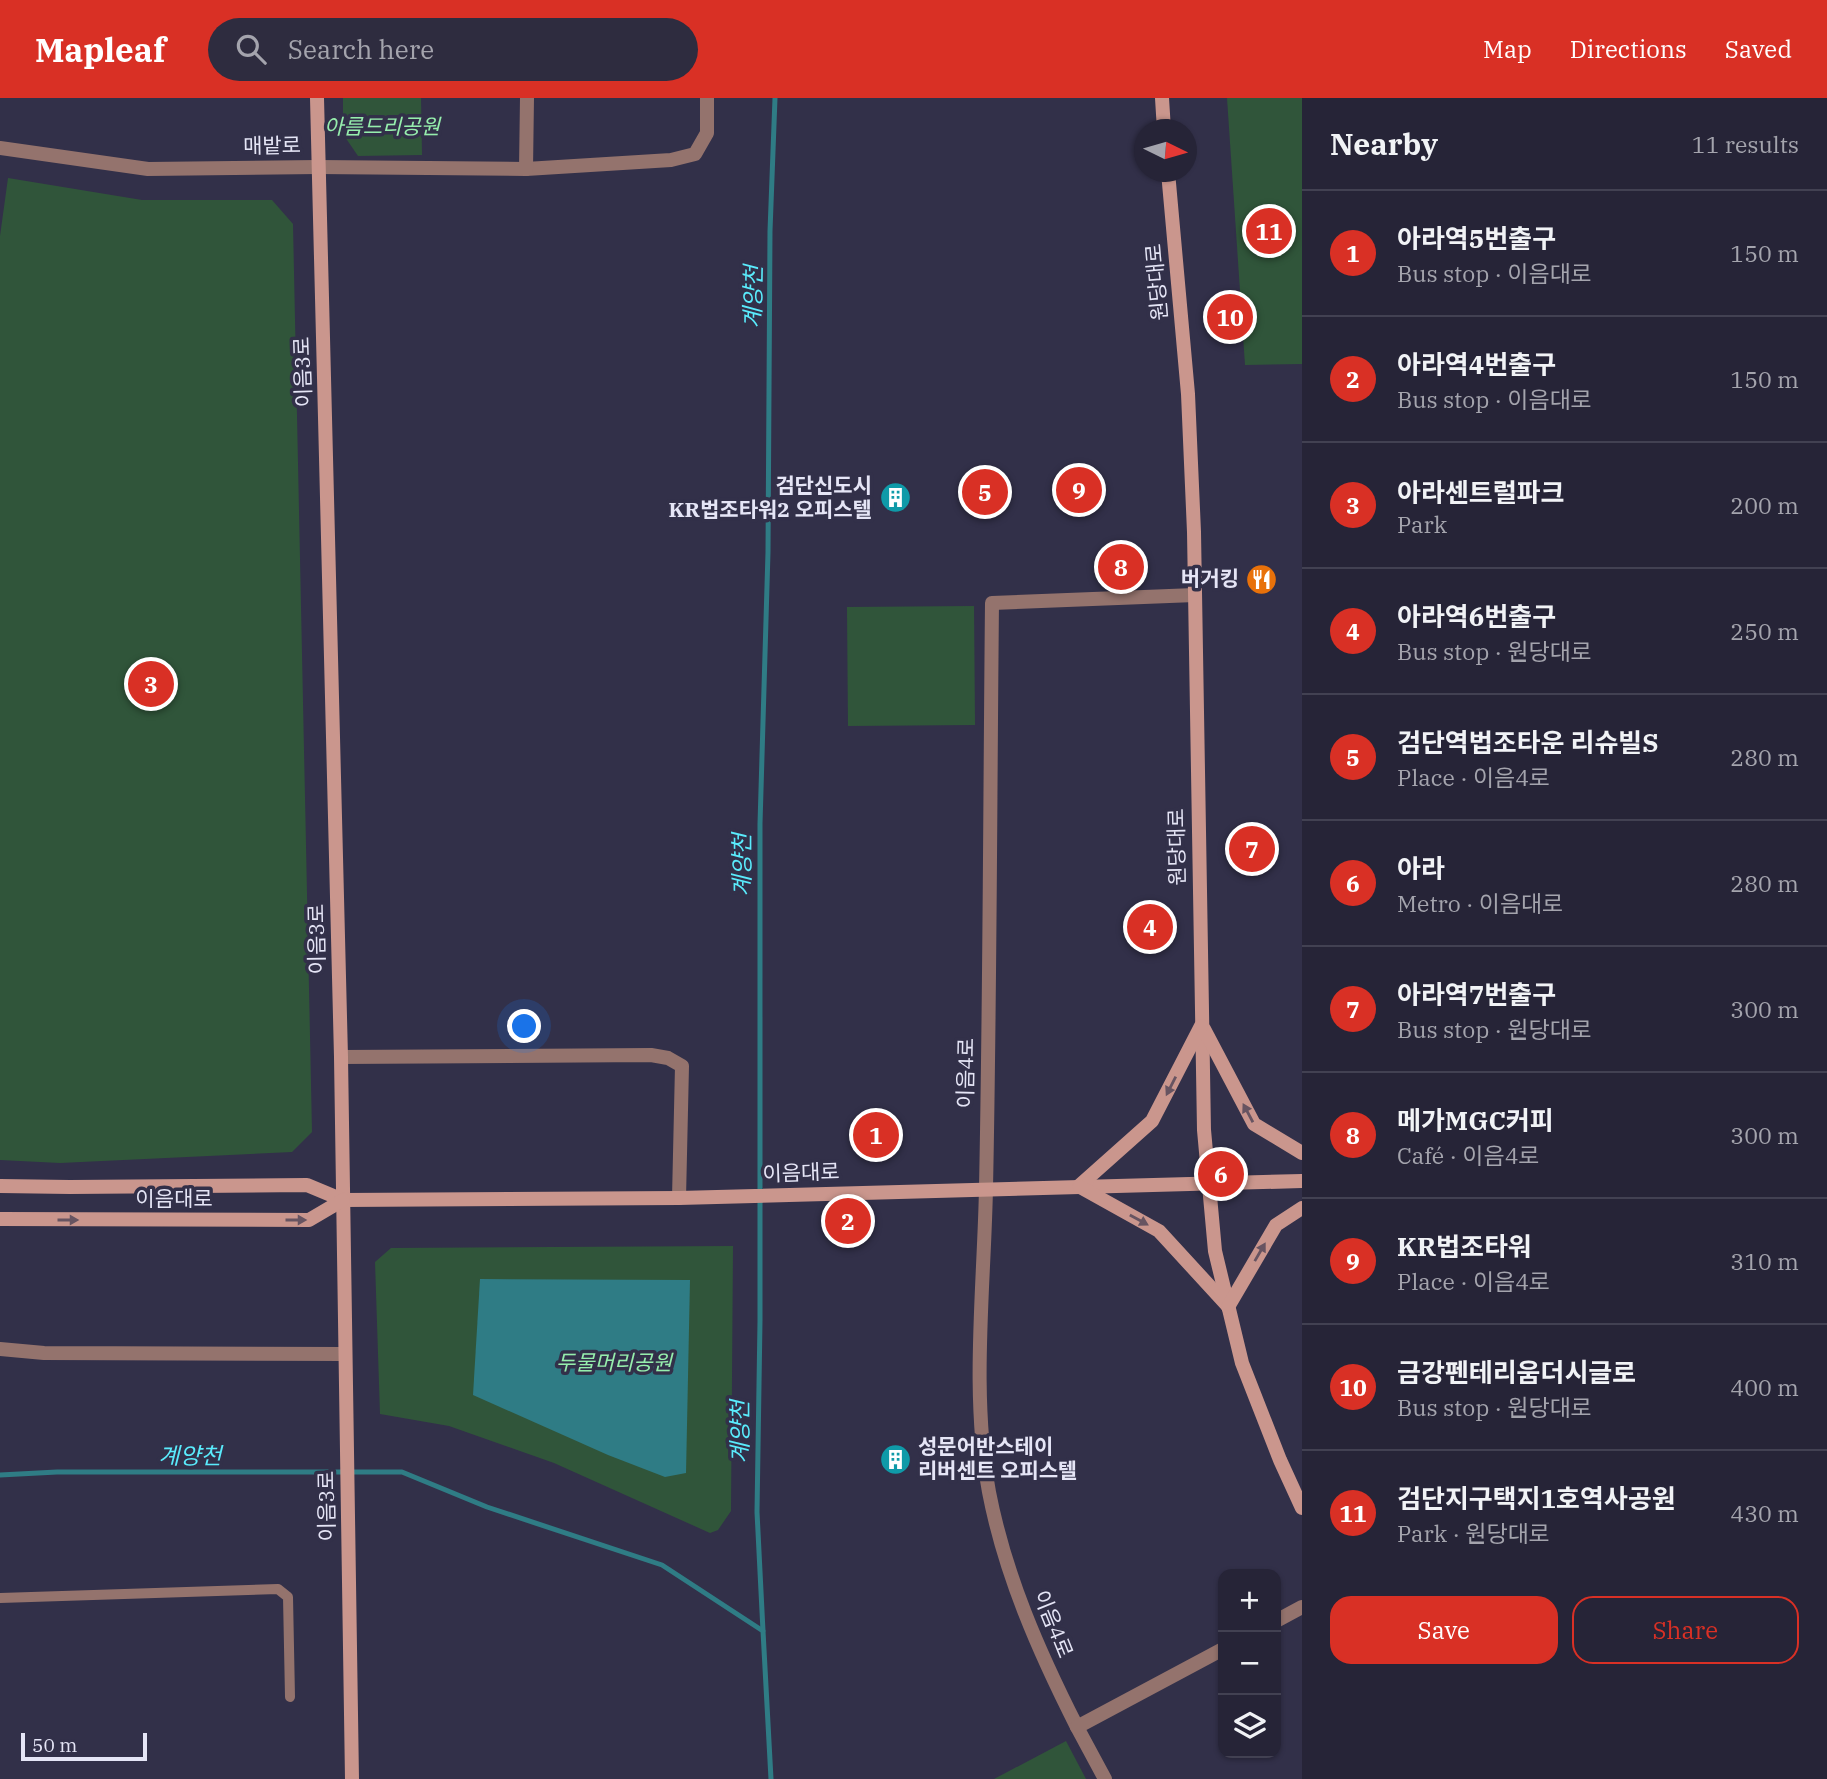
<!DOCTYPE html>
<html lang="en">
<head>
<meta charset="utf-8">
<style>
  :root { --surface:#262437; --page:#2e2c3f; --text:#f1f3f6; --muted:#a4a4ad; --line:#424152; --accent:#d93025 }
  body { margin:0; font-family:"IBM Plex Serif","Noto Sans KR",serif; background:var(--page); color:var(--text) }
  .controls { position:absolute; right:21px; bottom:21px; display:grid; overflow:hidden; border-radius:14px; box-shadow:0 2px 5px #0004 }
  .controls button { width:63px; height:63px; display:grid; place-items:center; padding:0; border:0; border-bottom:2px solid var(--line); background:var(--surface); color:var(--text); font:35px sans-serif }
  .compass { position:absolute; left:1134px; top:21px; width:63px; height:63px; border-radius:50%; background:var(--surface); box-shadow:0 2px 5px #0004; rotate:95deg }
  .scale { position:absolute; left:21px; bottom:18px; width:126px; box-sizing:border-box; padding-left:7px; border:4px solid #e5e5f6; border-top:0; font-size:19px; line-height:24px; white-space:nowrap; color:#e5e5f6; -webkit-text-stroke:5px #323049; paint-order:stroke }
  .you { position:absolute; left:525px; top:929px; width:24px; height:24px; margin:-18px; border:5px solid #fff; border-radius:50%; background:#1a73e8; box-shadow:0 0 0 10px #1a73e833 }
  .badge { display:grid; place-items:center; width:46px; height:46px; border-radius:50%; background:var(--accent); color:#fff; font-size:23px; font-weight:700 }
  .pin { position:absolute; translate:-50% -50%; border:4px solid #fff; box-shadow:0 2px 7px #0006 }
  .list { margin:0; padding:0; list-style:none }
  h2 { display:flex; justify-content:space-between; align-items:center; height:91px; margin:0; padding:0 28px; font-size:30px }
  h2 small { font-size:23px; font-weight:400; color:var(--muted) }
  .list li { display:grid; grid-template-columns:46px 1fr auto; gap:21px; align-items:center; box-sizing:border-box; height:126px; padding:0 28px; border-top:2px solid var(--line) }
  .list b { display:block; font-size:26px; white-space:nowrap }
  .list p { margin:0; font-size:23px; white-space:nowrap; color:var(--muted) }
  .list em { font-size:23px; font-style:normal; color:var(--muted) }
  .actions { display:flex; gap:14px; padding:21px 28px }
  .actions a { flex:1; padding:16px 0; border:2px solid var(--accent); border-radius:21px; text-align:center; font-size:24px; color:var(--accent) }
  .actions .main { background:var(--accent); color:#fff }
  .icon { flex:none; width:38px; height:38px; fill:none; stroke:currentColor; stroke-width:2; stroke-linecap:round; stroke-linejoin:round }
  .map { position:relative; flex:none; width:1302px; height:1681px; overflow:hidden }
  header { display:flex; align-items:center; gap:42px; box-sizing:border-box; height:98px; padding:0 35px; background:var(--accent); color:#fff }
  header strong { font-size:33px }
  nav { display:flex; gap:38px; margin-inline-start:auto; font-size:24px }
  .search { width:490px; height:63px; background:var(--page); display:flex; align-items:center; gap:18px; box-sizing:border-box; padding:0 24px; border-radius:38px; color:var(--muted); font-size:26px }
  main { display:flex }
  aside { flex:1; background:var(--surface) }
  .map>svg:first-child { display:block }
</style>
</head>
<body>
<header>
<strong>Mapleaf</strong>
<div class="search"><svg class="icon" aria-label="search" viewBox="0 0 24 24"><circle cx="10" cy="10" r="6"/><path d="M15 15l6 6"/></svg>Search here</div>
<nav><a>Map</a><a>Directions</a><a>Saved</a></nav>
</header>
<main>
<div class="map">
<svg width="1302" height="1681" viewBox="0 0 1302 1681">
  <rect width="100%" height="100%" fill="#323049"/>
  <g fill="#30553a">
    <path d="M343,0H421L422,57L358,58L343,36Z"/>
    <path d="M1227,0H1302V266L1245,267Z"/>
    <path d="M8,80L142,102H272L293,126L312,1034L292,1054L60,1065L0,1062V138Z"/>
    <path d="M974,508L975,627L848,628L847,509Z"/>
    <path d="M733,1148L731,1413L718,1432L710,1435L554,1365L449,1328L380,1316L375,1164L391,1150Z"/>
    <path d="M1066,1643L1086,1681H994Z"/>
  </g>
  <path fill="#2f7c85" d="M480,1181L690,1182L686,1375L665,1379L608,1357L473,1297Z"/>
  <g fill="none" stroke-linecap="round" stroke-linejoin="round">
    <g stroke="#2f7c85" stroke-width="5">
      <path d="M0,1377L57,1374H402L487,1409L662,1467L763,1533L771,1681"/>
      <path d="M763,1533L757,1414L760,1223V726L768,454L770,133L775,0"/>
    </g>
    <path stroke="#94736d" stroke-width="10" d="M0,1500L278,1491L288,1499L290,1599"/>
    <g stroke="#94736d" stroke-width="14">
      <path d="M0,50L148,71L318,69L526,71L671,62L695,56L707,35V0"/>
      <path d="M526,71L527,0"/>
      <path d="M341,959L651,957L668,960L682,968L679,1100"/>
      <path d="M0,1251L44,1255L345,1256"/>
      <path d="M1276,1523L1302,1509"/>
      <path d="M1077,1629C1039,1554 1005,1477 989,1394C971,1294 984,1191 986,1090C990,895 990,700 992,505L1195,497"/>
      <path d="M1105,1681L1077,1629L1223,1551"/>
    </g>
    <g stroke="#ca968d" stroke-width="14">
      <path d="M317,0L341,959L352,1681"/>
      <path d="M1162,0L1164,32"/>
      <path d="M1168,74L1188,296L1194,434L1204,1032L1215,1153L1242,1265L1280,1362L1302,1410"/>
      <path d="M1204,931L1254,1026L1302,1055"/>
      <path d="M0,1088L70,1089L307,1087L343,1102L679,1100L1302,1083"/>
      <path d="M1079,1088L1152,1023L1201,928"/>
      <path d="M1080,1089L1159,1133L1226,1206"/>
      <path d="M0,1121L309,1122L343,1102"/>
      <path d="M1228,1209L1276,1127L1302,1110"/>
    </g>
  </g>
  <defs><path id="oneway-solid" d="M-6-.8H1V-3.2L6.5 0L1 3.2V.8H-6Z" transform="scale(1.75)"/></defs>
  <g fill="#675461">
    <use href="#oneway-solid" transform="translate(1171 988) rotate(117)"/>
    <use href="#oneway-solid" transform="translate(1248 1015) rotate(-118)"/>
    <use href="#oneway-solid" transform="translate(68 1122)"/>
    <use href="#oneway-solid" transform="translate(296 1122)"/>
    <use href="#oneway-solid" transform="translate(1139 1122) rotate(29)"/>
    <use href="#oneway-solid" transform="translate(1260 1154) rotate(-60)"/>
  </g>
  <defs>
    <symbol id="building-disc" viewBox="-11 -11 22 22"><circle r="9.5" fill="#0f9aa8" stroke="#323049"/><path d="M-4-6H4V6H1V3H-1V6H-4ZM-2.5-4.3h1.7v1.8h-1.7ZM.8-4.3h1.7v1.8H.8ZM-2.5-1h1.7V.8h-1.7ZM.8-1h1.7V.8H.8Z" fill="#fff"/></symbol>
    <symbol id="restaurant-disc" viewBox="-11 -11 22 22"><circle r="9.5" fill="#e8710a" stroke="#323049"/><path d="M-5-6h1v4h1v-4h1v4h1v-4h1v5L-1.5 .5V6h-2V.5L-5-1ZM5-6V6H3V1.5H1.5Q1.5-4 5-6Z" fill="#fff"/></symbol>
  </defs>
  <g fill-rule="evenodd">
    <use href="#building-disc" x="878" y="382" width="35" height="35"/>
    <use href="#restaurant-disc" x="1244" y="464" width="35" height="35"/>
    <use href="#building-disc" x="878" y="1344" width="35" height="35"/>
  </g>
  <g text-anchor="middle" stroke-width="7" stroke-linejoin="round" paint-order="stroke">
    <g font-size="21" font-style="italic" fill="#96eead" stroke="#323049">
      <text x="382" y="36">아름드리공원</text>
      <text x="614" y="1272">두물머리공원</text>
    </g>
    <g font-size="21" fill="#e5e5f6" stroke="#323049">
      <text transform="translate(272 48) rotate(-1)" y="7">매밭로</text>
      <text transform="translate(1157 184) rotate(-95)" y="7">원당대로</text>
      <text transform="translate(303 274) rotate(-92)" y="7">이음3로</text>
      <text transform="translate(1177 749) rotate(-91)" y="7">원당대로</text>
      <text transform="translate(317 841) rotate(-91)" y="7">이음3로</text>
      <text transform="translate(966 975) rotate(-89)" y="7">이음4로</text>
      <text transform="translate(801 1075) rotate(-2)" y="7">이음대로</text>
      <text x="174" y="1108">이음대로</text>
      <text transform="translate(327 1408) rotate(-91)" y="7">이음3로</text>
      <text transform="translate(1053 1526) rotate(68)" y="7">이음4로</text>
    </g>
    <g font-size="21" font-weight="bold" fill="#e5e5f6" stroke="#323049" text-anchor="end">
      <text x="872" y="395">검단신도시<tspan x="872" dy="24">KR법조타워2 오피스텔</tspan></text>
      <text x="1239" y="488">버거킹</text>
      <text x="918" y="1356" text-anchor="start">성문어반스테이<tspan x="918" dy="24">리버센트 오피스텔</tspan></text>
    </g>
    <g font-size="23" font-style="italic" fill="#5aebfc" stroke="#323049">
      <text transform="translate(753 199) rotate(-89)" y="8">계양천</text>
      <text transform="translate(742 767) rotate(-90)" y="8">계양천</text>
      <text transform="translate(740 1334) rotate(-90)" y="8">계양천</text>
      <text x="190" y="1366">계양천</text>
    </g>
  </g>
</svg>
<div class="controls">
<button>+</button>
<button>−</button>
<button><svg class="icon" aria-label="layers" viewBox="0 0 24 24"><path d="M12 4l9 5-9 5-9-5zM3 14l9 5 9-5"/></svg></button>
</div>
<svg class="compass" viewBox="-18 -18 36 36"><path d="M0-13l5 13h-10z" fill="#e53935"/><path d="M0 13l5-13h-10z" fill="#a4a4ad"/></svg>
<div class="scale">50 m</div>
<div class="you"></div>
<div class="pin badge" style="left:876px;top:1037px">1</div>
<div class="pin badge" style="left:848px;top:1123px">2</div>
<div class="pin badge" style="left:151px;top:586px">3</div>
<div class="pin badge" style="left:1150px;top:829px">4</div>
<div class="pin badge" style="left:985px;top:394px">5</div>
<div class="pin badge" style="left:1221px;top:1076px">6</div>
<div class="pin badge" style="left:1252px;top:751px">7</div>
<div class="pin badge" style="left:1121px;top:469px">8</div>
<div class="pin badge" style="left:1079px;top:392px">9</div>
<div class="pin badge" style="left:1230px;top:219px">10</div>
<div class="pin badge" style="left:1269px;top:133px">11</div>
</div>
<aside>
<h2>Nearby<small>11 results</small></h2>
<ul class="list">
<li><span class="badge">1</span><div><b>아라역5번출구</b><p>Bus stop · 이음대로</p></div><em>150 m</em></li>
<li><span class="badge">2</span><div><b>아라역4번출구</b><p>Bus stop · 이음대로</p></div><em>150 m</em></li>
<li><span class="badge">3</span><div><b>아라센트럴파크</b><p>Park</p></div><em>200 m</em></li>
<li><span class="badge">4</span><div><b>아라역6번출구</b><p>Bus stop · 원당대로</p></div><em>250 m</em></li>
<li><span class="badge">5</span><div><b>검단역법조타운 리슈빌S</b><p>Place · 이음4로</p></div><em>280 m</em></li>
<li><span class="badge">6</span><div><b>아라</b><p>Metro · 이음대로</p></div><em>280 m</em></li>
<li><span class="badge">7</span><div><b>아라역7번출구</b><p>Bus stop · 원당대로</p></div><em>300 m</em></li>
<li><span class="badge">8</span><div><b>메가MGC커피</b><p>Café · 이음4로</p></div><em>300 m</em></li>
<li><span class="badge">9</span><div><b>KR법조타워</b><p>Place · 이음4로</p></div><em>310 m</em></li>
<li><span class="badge">10</span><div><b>금강펜테리움더시글로</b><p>Bus stop · 원당대로</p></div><em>400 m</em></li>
<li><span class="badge">11</span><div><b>검단지구택지1호역사공원</b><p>Park · 원당대로</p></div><em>430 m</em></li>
</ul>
<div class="actions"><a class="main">Save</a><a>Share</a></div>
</aside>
</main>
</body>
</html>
